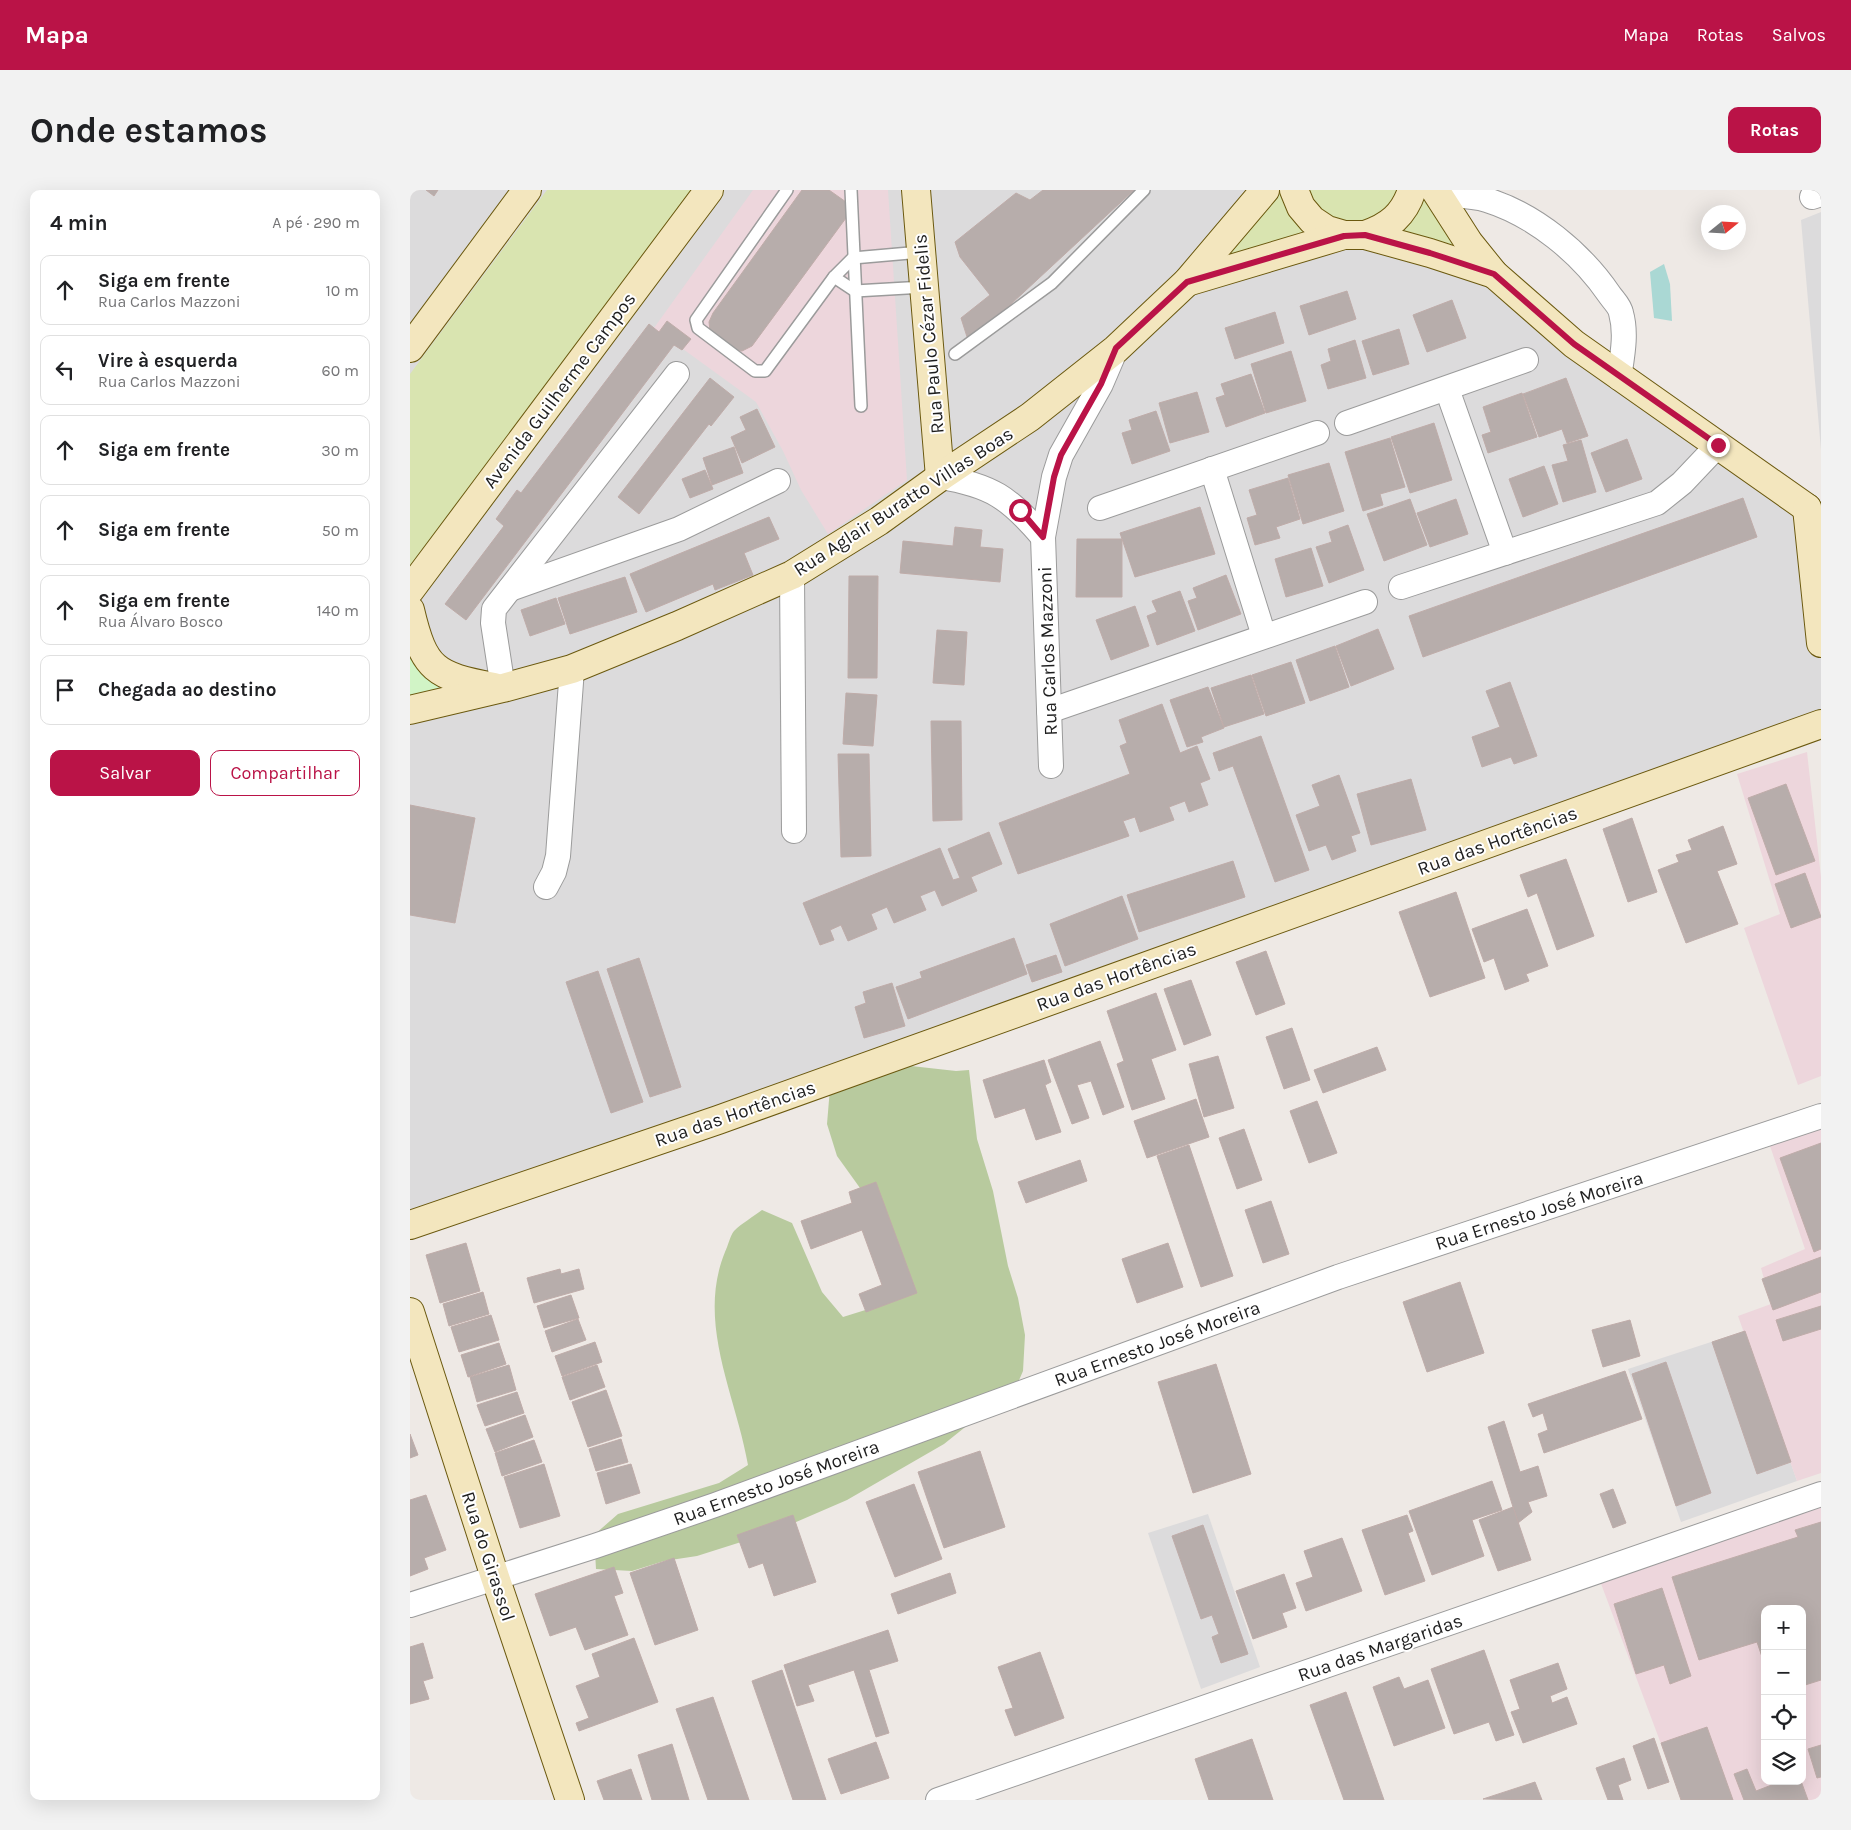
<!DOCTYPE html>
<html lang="pt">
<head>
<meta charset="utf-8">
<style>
  :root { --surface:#fff; --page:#f2f2f2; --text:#202124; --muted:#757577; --line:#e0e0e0; --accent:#ba1347 }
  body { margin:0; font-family:Karla,sans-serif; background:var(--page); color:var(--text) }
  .controls { position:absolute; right:15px; bottom:15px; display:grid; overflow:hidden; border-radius:10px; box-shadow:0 5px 20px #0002 }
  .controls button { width:45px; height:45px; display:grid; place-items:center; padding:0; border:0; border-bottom:1px solid var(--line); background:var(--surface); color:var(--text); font:25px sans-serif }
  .compass { position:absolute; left:1291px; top:15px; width:45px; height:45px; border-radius:50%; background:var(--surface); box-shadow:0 5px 20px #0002; rotate:72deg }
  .stop { position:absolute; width:15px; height:15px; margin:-11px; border:4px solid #ba1347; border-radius:50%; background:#fff }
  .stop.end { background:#ba1347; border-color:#fff; box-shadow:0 1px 5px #0008 }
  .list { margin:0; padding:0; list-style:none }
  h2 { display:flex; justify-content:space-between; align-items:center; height:65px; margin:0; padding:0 20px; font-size:21px }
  h2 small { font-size:16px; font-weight:400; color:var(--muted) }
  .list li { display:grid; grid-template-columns:32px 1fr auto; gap:15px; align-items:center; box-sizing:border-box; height:70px; margin:0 10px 10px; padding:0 10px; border:1px solid var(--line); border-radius:10px }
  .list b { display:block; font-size:19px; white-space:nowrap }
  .list p { margin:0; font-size:16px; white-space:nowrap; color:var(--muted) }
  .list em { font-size:16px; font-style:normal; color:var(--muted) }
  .actions { display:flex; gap:10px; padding:15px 20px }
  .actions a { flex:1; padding:11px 0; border:1px solid var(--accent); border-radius:10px; text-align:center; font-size:18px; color:var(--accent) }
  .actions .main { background:var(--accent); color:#fff }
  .icon { flex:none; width:28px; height:28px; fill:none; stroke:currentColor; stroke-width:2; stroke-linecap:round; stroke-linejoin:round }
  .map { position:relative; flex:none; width:1411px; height:1610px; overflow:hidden; border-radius:10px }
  header { display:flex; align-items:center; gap:30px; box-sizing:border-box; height:70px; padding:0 25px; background:var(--accent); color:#fff }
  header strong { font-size:24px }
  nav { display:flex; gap:28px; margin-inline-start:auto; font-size:18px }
  .intro { display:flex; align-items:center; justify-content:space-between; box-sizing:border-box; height:120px; padding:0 30px }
  h1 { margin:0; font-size:35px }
  .button { padding:12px 22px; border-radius:10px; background:var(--accent); color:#fff; font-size:18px; font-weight:700 }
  main { display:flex; gap:30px; padding:0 30px }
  aside { flex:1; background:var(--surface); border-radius:10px; box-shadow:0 5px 20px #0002 }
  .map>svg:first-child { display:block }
</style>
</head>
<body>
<header>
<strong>Mapa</strong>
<nav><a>Mapa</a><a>Rotas</a><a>Salvos</a></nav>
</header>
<div class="intro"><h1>Onde estamos</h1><a class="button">Rotas</a></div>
<main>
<aside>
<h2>4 min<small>A pé · 290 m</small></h2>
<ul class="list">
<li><svg class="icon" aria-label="ahead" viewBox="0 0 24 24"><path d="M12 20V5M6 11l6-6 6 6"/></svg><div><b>Siga em frente</b><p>Rua Carlos Mazzoni</p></div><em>10 m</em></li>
<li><svg class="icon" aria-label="left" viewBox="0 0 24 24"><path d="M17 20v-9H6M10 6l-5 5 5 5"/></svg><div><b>Vire à esquerda</b><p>Rua Carlos Mazzoni</p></div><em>60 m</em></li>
<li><svg class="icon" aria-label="ahead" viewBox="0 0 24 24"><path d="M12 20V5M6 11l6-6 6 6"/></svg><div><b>Siga em frente</b></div><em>30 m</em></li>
<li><svg class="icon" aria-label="ahead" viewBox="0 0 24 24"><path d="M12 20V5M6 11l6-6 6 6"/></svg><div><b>Siga em frente</b></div><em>50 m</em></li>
<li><svg class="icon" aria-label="ahead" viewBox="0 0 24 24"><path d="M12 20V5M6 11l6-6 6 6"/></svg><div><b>Siga em frente</b><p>Rua Álvaro Bosco</p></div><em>140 m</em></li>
<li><svg class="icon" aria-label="arrive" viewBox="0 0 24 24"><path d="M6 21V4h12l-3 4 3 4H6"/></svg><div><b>Chegada ao destino</b></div></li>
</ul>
<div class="actions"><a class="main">Salvar</a><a>Compartilhar</a></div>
</aside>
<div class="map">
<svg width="1411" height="1610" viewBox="0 0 1411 1610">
  <rect width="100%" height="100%" fill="#eee9e5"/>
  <g fill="#dcdbdc">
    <path d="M0,0H1026L1084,84L1397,318L1411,453V534L0,1035Z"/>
    <path d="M1411,22V260L1391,30Z"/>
    <path d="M1335,1141L1387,1291L1271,1332L1218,1179Z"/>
    <path d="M798,1324L850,1477L791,1499L738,1343Z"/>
  </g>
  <g fill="#edd6dc" fill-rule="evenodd">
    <path d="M343,0H478L497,290L418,344L391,300L373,261L346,212L244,138Z"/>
    <path d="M1397,562L1411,687V886L1388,895L1334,738L1370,724L1327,584Z"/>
    <path d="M1411,936V1283L1387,1291L1328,1126L1361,1114L1351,1078L1395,1059L1359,953Z"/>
    <path d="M1411,1315V1610H1272L1190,1391ZM1355,1419H1392V1591H1355Z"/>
  </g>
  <g fill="#d9e4b0">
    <path d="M137,0H289L0,395V184Z"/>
    <path d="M865,0H877L917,45L796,79Z"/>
    <path d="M892,0H995L975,29L923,35Z"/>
    <path d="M1008,0L1068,73L972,43Z"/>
  </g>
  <path fill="#b8ca9e" d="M483,874L546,881L559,880L567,949L583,1001L598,1076L608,1108L615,1145L613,1181L600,1211L569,1226L534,1254L437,1310L363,1342L287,1366L254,1371L222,1381L186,1379L184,1345L208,1324L309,1293L338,1275C326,1205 286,1133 315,1062C318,1056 320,1046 324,1041C332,1033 343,1027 352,1020L382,1033L412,1102L433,1127L465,1117L487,1088L450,998L427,966L417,934L420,898Z"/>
  <path fill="#d1f4c6" d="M0,458L31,501L0,506Z"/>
  <path fill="#aad8d4" d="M1254,74L1260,94L1262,131L1244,128L1240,82Z"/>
  <g fill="#b7adab" stroke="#bfaca9">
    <path d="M16,0H28L24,6Z"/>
    <path d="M392,0H419L436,12V28L342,156L332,161L324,160L300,141L299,132L303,123Z"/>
    <path d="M633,0H724L559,153L551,128L580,105L550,67L545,52L606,3L620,10Z"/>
    <path d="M937,101L946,129L899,145L890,116Z"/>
    <path d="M1042,110L1056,148L1017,162L1003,125Z"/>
    <path d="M865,122L874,153L825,169L815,138Z"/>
    <path d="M257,131L281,149L272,160L264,155L56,430L35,414L94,336L86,329L107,300L111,303L239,134L249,142Z"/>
    <path d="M989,139L999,174L963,185L952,151Z"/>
    <path d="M945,150L956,188L918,199L911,175L921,171L918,159Z"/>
    <path d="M881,161L896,211L856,223L841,174Z"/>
    <path d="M841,184L855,223L816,237L806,208L815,205L811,194Z"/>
    <path d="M300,188L324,207L301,236L299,234L229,324L208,307Z"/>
    <path d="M1156,188L1178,246L1157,253L1152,239L1129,247L1113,204Z"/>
    <path d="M787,202L799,242L760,253L749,213Z"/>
    <path d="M1112,203L1127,247L1078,263L1072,245L1081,242L1073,217Z"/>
    <path d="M347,219L365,257L332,273L321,247L336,240L330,227Z"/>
    <path d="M746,221L760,261L722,274L712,243L722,240L719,230Z"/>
    <path d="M1024,233L1042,290L1000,303L981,247Z"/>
    <path d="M980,248L995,297L970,304L973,315L953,321L935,262Z"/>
    <path d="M1217,249L1232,289L1196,302L1181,263Z"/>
    <path d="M1171,250L1186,302L1153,312L1142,275L1158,271L1153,255Z"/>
    <path d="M324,257L333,283L302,295L293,268Z"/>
    <path d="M919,273L934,321L893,334L878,285Z"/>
    <path d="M1134,276L1148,314L1113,327L1099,289Z"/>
    <path d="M295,280L303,299L280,308L272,289Z"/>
    <path d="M878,288L890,329L866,337L870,348L845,355L837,328L847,325L839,300Z"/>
    <path d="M1333,308L1347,347L1013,467L999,426Z"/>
    <path d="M1000,309L1017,355L974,371L957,324Z"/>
    <path d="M1046,309L1058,344L1020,357L1007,323Z"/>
    <path d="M790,317L805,364L725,387L710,343Z"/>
    <path d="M359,327L369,349L334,363L343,385L305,400L303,394L236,422L220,384Z"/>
    <path d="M938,335L954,380L919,393L906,357L922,352L919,342Z"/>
    <path d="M545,337L572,340L570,357L593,359L590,392L490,383L493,351L543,356Z"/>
    <path d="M667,349H712V407H666Z"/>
    <path d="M901,358L913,396L876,407L865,369Z"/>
    <path d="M816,385L831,424L788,440L778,411L787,408L783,398Z"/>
    <path d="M439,386H468L467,488H438Z"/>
    <path d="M215,387L227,422L160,444L148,408Z"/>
    <path d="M770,401L785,441L747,455L737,426L747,422L742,411Z"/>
    <path d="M146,408L155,434L120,446L111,420Z"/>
    <path d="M725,416L739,456L701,470L686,430Z"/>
    <path d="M968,439L984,479L941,496L926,456Z"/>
    <path d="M527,440L557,442L554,495L523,493Z"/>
    <path d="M925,456L939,497L900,511L886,470Z"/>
    <path d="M881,472L895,513L856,526L842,485Z"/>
    <path d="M841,485L854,524L814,537L801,498Z"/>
    <path d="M1100,492L1127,566L1104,574L1101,567L1072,577L1062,547L1090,537L1076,501Z"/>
    <path d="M798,497L814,538L791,547L793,552L777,557L760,510Z"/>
    <path d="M436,503L467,505L463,556L433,554Z"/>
    <path d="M752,514L770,563L787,556L800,589L790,593L798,615L779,622L775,611L759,617L764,630L730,642L725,627L713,631L719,646L608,684L589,633L720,584L710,556L717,553L709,530Z"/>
    <path d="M521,531H551L552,630L523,631Z"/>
    <path d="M851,546L899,680L865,692L823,576L809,581L803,563Z"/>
    <path d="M428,564H459L461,666L431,667Z"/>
    <path d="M929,585L950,643L941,646L946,661L922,670L916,655L899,661L886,625L910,616L902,595Z"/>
    <path d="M1001,589L1016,640L961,655L947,604Z"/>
    <path d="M1376,594L1405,671L1366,685L1338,608Z"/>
    <path d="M0,615L65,628L45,733L0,725Z"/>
    <path d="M1222,628L1247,702L1218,712L1193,639Z"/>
    <path d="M1313,636L1327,674L1307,681L1328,734L1276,753L1248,680L1269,672L1266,665L1282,660L1278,650Z"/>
    <path d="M579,642L592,674L561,687L567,701L532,716L525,700L510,706L516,720L484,733L477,717L461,724L467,739L438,751L431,735L420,740L424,750L410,755L393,713L530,658L543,690L550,688L538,659Z"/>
    <path d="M1156,669L1184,746L1147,760L1127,703L1118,707L1110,685Z"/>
    <path d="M823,671L835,707L729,742L717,705Z"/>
    <path d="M1395,683L1411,727L1381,738L1365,694Z"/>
    <path d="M1046,702L1075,788L1020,807L989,722Z"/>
    <path d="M712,706L728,749L655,776L640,734Z"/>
    <path d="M1117,719L1138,776L1116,784L1119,791L1095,800L1084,768L1074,772L1062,739Z"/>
    <path d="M604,748L617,784L498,829L486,797L512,788L510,782Z"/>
    <path d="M856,761L875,814L846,825L826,772Z"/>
    <path d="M646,765L652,782L622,792L616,775Z"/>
    <path d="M229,768L271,897L240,907L197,779Z"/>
    <path d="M188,781L233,912L201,923L156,792Z"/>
    <path d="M781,790L801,845L774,855L754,799Z"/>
    <path d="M482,793L495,836L454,848L445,817L456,813L453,802Z"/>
    <path d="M746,803L766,860L741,869L755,909L722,920L707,874L714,871L697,821Z"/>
    <path d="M882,838L900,890L874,899L856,847Z"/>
    <path d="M690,851L714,917L693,925L681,891L667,895L679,928L662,934L638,870Z"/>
    <path d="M967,857L976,880L913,903L904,880Z"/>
    <path d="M808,866L824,918L794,927L779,874Z"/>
    <path d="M634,870L641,892L635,895L651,942L626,950L615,918L585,928L573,890Z"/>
    <path d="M786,909L799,947L737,968L724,931Z"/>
    <path d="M907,911L927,963L899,973L880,921Z"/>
    <path d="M834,939L852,990L827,999L809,948Z"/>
    <path d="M1411,953V1059L1404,1062L1370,968Z"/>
    <path d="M779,955L823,1086L791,1097L747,966Z"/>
    <path d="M670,970L677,991L616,1013L608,992Z"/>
    <path d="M466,992L507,1103L456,1122L449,1104L472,1095L452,1040L401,1059L391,1031L442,1013L439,1002Z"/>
    <path d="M861,1011L879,1064L853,1073L835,1020Z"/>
    <path d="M56,1053L70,1101L30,1113L16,1065Z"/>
    <path d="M758,1053L773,1097L727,1113L712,1069Z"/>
    <path d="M1411,1067V1102L1363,1120L1352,1089Z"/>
    <path d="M150,1079L151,1084L169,1079L174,1099L124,1113L117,1088Z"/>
    <path d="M1050,1092L1074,1163L1017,1182L993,1112Z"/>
    <path d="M73,1102L79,1124L39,1136L33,1114Z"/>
    <path d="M161,1105L169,1128L134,1138L127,1116Z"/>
    <path d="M1411,1116V1139L1373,1151L1366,1130Z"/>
    <path d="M81,1125L89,1150L49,1162L41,1137Z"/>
    <path d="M168,1129L176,1150L142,1162L135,1141Z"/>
    <path d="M1220,1130L1230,1166L1193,1177L1182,1140Z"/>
    <path d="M1335,1141L1381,1272L1347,1284L1302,1152Z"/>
    <path d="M185,1152L192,1172L152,1186L145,1166Z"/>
    <path d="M89,1153L96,1174L58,1187L51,1165Z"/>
    <path d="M1256,1172L1301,1303L1266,1316L1222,1184Z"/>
    <path d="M806,1174L841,1284L783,1303L748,1192Z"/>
    <path d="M99,1175L106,1200L67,1212L60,1187Z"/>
    <path d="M187,1175L195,1197L160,1210L152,1187Z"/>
    <path d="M1215,1181L1232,1229L1134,1263L1128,1244L1138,1240L1133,1223L1123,1227L1118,1214Z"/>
    <path d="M196,1200L212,1246L178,1257L162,1212Z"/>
    <path d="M107,1202L114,1223L75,1236L67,1215Z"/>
    <path d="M115,1225L123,1247L85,1262L76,1239Z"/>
    <path d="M1094,1231L1110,1282L1128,1276L1137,1306L1118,1312L1122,1322L1108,1333L1078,1237Z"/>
    <path d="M0,1244L8,1265L0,1268Z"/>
    <path d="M211,1249L218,1272L186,1281L179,1259Z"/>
    <path d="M124,1250L132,1272L92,1286L85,1263Z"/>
    <path d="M570,1261L595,1337L534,1358L508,1282Z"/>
    <path d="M134,1274L150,1326L110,1338L94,1287Z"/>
    <path d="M221,1274L230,1303L196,1314L187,1283Z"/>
    <path d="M1082,1291L1092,1320L1062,1330L1074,1366L1022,1385L999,1321Z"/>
    <path d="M504,1294L532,1369L485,1387L456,1312Z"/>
    <path d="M1203,1299L1216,1333L1203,1338L1190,1304Z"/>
    <path d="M16,1305L36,1360L14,1368L18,1379L0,1386V1310Z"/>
    <path d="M1103,1317L1121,1370L1088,1381L1069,1330Z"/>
    <path d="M383,1325L406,1392L364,1406L353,1373L339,1378L327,1345Z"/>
    <path d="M997,1325L1003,1341L998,1343L1015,1391L975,1405L952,1340Z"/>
    <path d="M1411,1332V1490L1392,1496V1419H1355V1476L1347,1452L1289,1470L1262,1387L1388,1347L1385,1340Z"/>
    <path d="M793,1335L838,1464L811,1473L802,1447L809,1444L802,1425L791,1429L762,1346Z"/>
    <path d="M932,1348L952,1401L896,1421L886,1393L903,1387L894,1361Z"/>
    <path d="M264,1368L288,1440L245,1455L220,1383Z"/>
    <path d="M204,1377L213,1403L204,1406L218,1445L175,1460L166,1437L140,1446L125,1404Z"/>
    <path d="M540,1383L546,1403L488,1424L481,1404Z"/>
    <path d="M874,1384L886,1418L872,1423L877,1437L843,1449L826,1401Z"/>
    <path d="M1252,1398L1281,1486L1260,1494L1254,1475L1226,1484L1204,1414Z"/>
    <path d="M478,1440L488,1471L459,1480L479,1543L466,1547L444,1480L398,1495L404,1511L387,1516L374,1475Z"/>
    <path d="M224,1448L248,1512L169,1541L166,1533L179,1528L166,1496L190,1487L182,1464Z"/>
    <path d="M13,1453L23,1488L13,1491L19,1509L0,1514V1457Z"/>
    <path d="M1074,1460L1104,1545L1086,1551L1079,1532L1044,1544L1021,1479Z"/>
    <path d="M630,1462L654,1528L605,1546L595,1520L603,1518L588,1477Z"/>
    <path d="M1148,1473L1157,1499L1140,1506L1142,1513L1157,1507L1167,1534L1113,1553L1101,1522L1110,1519L1100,1490Z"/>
    <path d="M372,1480L416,1610H383L342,1491Z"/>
    <path d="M989,1487L994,1499L1018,1490L1035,1538L984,1556L963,1497Z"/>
    <path d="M936,1502L974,1610H934L900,1515Z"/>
    <path d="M303,1507L339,1610H298L266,1519Z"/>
    <path d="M1297,1537L1323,1610H1271L1251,1553Z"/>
    <path d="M1244,1548L1259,1592L1238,1599L1223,1556Z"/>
    <path d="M842,1549L863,1610H799L785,1569Z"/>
    <path d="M466,1552L479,1588L431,1604L418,1569Z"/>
    <path d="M262,1554L279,1610H242L228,1565Z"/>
    <path d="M1411,1555V1587L1407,1588L1398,1559Z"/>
    <path d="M1214,1568L1221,1590L1208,1595L1213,1610H1198L1186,1578Z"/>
    <path d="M221,1579L232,1610H194L187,1591Z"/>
    <path d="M1337,1579L1346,1601L1372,1591H1391L1398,1610H1334L1324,1584Z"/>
    <path d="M1125,1592L1132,1610L1073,1609Z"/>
  </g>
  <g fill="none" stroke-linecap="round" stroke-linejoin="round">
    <defs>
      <g id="lane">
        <path d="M377,0L286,130L288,138L345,181H355L424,87L443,68L511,62"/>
        <path d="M441,0L451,216"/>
        <path d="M424,87L445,101L514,97"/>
        <path d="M545,164L642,93L734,0"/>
      </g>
      <g id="street">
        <path d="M1027,4C1043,6 1061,5 1077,10C1125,25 1171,63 1199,104C1203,110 1210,116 1211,123C1217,144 1212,167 1209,188"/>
        <path d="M1402,7L1411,4"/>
        <path d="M1037,199L1095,363"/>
        <path d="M937,233L1116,170"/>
        <path d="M802,279L854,446"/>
        <path d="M530,287C581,295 600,308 633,347"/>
        <path d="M690,318L907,243"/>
        <path d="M382,385L384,641"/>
        <path d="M991,397L1247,313L1272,293L1308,255"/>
        <path d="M100,399L269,339L368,291"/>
        <path d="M93,498L83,433L84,419L267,184"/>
        <path d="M639,521L955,412"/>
        <path d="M641,576L633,347L644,287L651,265L691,194L706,159"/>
        <path d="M136,697L144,682L148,666L162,479"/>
        <path d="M0,1415L185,1356L305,1315L928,1087L1411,926"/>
        <path d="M528,1610L1411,1304"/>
      </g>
      <g id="secondary">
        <path d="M506,0L530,287"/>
        <path d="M884,0L891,17L902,30L917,40L934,45H955L1020,63L1084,84"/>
        <path d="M1025,0L1059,53L1084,84L1164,154L1397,318"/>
        <path d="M955,45C979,37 994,25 1002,0"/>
        <path d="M777,92L934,45"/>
        <path d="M0,158L117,0"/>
        <path d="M1397,318L1411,453"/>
        <path d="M0,400L299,0"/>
        <path d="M0,420C14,480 25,486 84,497"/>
        <path d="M0,520L93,498L162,479L267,436L382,385L469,331L530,287L620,227L706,159L777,92L855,0"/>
        <path d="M0,1035L308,930L1411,534"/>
        <path d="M0,1122L85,1387L160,1610"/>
      </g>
    </defs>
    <use href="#lane" stroke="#9b9b9b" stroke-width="14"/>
    <use href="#street" stroke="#9b9b9b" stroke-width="26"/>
    <use href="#secondary" stroke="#6b590f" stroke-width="30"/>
    <use href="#lane" stroke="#fff" stroke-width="11"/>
    <use href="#street" stroke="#fff" stroke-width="24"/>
    <use href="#secondary" stroke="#f3e6be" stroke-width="28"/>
  </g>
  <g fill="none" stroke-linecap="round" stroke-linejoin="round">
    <path stroke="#ba1347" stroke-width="6" d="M610,320L633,347L644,287L651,265L691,194L706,158L777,92L934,46L955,45L1020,63L1084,84L1164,154L1308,255"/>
  </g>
  <g text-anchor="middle" stroke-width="4" stroke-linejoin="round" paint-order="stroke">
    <g font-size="19" fill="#1e1e1e" stroke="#fff">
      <text transform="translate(518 144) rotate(-95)" y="7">Rua Paulo Cézar Fidelis</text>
      <text transform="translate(149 200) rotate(-53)" y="7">Avenida Guilherme Campos</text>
      <text transform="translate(493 311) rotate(-33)" y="7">Rua Aglair Buratto Villas Boas</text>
      <text transform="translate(637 461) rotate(-92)" y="7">Rua Carlos Mazzoni</text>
      <text transform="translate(1087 650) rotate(-20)" y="7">Rua das Hortências</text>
      <text transform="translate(706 786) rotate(-20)" y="7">Rua das Hortências</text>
      <text transform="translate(325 923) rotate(-19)" y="7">Rua das Hortências</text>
      <text transform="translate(1129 1020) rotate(-18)" y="7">Rua Ernesto José Moreira</text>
      <text transform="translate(747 1153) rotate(-20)" y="7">Rua Ernesto José Moreira</text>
      <text transform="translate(366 1292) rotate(-20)" y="7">Rua Ernesto José Moreira</text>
      <text transform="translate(79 1366) rotate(72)" y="7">Rua do Girassol</text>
      <text transform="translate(970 1457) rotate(-19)" y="7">Rua das Margaridas</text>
    </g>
  </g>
</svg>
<div class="controls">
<button>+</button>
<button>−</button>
<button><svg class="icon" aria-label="locate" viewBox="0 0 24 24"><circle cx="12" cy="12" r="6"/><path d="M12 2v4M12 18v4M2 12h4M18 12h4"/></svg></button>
<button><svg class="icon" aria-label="layers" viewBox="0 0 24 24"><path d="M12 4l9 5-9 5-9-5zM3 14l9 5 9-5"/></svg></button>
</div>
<svg class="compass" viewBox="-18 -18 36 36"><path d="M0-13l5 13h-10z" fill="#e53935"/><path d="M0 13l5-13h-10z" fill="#757577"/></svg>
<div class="stop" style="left:610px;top:320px"></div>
<div class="stop end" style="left:1308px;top:255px"></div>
</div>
</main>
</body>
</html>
